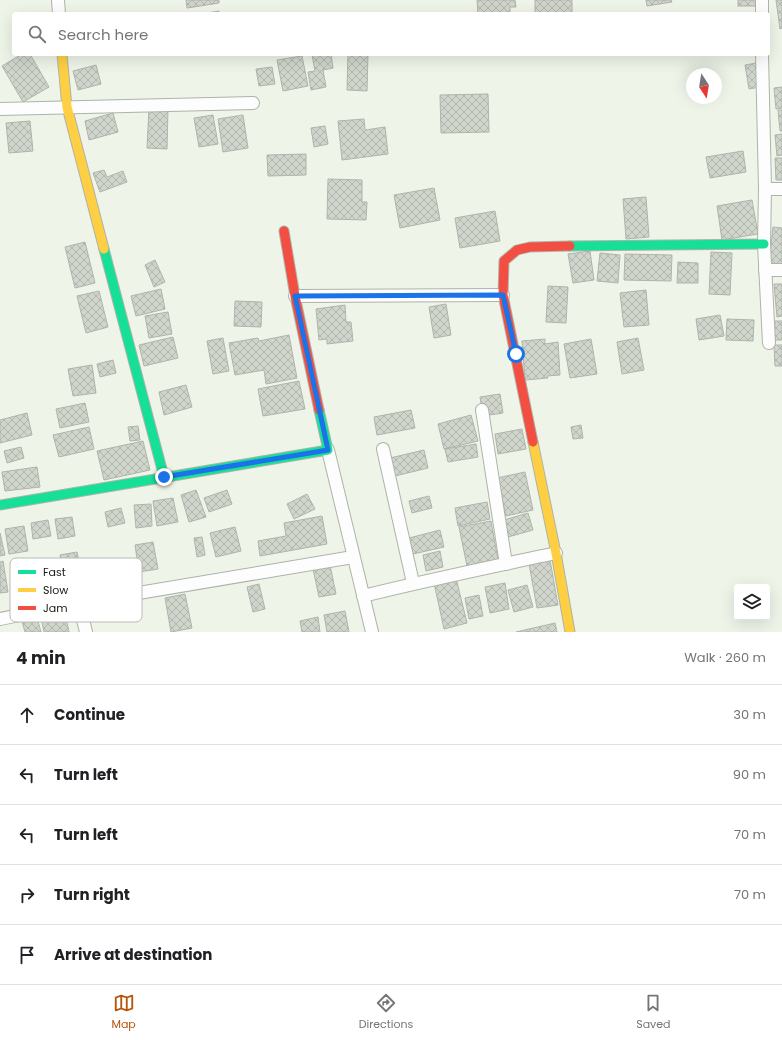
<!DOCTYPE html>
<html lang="en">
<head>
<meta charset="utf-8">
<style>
  :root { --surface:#fff; --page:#f6f6f6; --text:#202124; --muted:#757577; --line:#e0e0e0; --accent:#b45309 }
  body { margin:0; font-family:Poppins,sans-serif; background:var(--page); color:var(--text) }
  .controls { position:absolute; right:12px; bottom:12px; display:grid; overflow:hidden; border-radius:4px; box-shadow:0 4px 16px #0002 }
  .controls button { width:36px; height:36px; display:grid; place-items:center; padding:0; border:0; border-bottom:1px solid var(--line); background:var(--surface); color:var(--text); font:20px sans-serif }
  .compass { position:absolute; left:686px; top:68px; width:36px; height:36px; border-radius:50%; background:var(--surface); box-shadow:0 4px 16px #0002; rotate:168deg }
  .stop { position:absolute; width:12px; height:12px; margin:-9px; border:3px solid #1a73e8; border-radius:50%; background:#fff }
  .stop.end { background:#1a73e8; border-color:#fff; box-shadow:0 1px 4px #0008 }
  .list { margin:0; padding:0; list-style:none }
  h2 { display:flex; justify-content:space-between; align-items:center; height:52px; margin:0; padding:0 16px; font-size:17px }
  h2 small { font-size:13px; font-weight:400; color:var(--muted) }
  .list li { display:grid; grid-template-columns:26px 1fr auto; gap:12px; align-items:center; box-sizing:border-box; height:60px; padding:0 16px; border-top:1px solid var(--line) }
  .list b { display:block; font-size:15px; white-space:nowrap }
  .list em { font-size:13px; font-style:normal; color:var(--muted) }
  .icon { flex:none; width:22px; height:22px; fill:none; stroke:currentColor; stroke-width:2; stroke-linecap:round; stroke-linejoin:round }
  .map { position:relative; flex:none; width:782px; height:632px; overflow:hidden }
  .search { position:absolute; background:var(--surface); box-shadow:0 4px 16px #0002; left:12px; right:12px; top:12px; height:44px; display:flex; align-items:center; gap:10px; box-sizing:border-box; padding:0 14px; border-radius:4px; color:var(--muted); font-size:15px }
  .sheet { height:352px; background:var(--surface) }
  nav { display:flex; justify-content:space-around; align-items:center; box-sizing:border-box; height:56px; border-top:1px solid var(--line); background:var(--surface); font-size:11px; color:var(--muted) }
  nav a { display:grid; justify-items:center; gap:2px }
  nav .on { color:var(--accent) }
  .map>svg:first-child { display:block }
</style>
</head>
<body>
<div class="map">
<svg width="782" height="632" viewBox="0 0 782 632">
  <defs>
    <pattern id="building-cross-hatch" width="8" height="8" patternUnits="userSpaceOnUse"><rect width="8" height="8" fill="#d0d5cc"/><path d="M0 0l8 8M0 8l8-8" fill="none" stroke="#b2b6ae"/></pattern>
  </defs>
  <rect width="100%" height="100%" fill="#eef4e8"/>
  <g fill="url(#building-cross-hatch)" stroke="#afb4ac">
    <path d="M186,0H219V3L187,8Z"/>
    <path d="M477,0H515L516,7H510V14H478Z"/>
    <rect x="535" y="0" width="37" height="14"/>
    <path d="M646,0H671L672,2L647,6Z"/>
    <rect x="738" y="0" width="21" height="6"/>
    <path d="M776,0H782V28L780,29Z"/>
    <path d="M219,11V14H201Z"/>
    <path d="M22,54H30L49,87L23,102L2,66Z"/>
    <path d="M318,54H331L333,68L323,70L326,87L311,90L308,72L315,71L312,55Z"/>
    <path d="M348,54H368L367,91L347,90Z"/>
    <path d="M302,56L308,86L283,91L277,60Z"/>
    <path d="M756,63L760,87L749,89L745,65Z"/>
    <path d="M96,65L101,84L78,90L73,71Z"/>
    <path d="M272,67L275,84L259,86L256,69Z"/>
    <path d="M782,87V108L776,109L774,88Z"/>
    <path d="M488,94L489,132L441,133L440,95Z"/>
    <path d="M149,108H168L167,149L147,148Z"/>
    <path d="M778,110H782V131H780Z"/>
    <path d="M113,113L118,132L89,140L85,121Z"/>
    <path d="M213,115L218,144L199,147L194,118Z"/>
    <path d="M243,115L248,148L223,152L218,119Z"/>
    <path d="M364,119L365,130L385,127L388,154L342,160L338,121Z"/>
    <path d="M30,121L33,151L9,153L6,123Z"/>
    <path d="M325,126L328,144L314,147L311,128Z"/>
    <path d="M782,134V155L777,156L775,135Z"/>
    <path d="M743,151L746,172L710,178L706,157Z"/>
    <path d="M306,154V175L268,176L267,155Z"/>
    <path d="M775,158H782V180H776Z"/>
    <path d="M104,170L107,177L123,171L127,182L100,192L93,173Z"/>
    <path d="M328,179L362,180V202H367L366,220L327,219Z"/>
    <path d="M434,188L440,220L400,228L394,195Z"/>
    <path d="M646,197L649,237L626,239L623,199Z"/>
    <path d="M752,200L758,234L722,240L717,206Z"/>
    <path d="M495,211L500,241L460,248L455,218Z"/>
    <path d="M773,227L782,228V265L769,264Z"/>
    <path d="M85,242L95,283L75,288L65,247Z"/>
    <path d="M590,251L594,280L573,283L568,254Z"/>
    <path d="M711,252L732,253L730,295L709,294Z"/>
    <path d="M600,253L620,255L618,283L597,281Z"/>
    <path d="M625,254L672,255L671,281L624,280Z"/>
    <path d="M155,260L165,282L154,287L145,265Z"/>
    <path d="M678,262L698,263V283H677Z"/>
    <path d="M774,284H782V316L777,317Z"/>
    <path d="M548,286L568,287L566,323L546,322Z"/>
    <path d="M161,289L165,309L136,316L131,296Z"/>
    <path d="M646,290L649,325L624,327L620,293Z"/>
    <path d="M99,291L108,327L86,333L77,296Z"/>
    <path d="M235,301L262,302L261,327L234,326Z"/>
    <path d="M446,304L451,335L434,338L429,307Z"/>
    <path d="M345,305L346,322H351L353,341L327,344V339L319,340L316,309Z"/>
    <path d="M168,312L172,334L149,338L145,316Z"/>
    <path d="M720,315L724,336L699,340L696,319Z"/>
    <path d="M727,319L754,320L753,341L726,340Z"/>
    <path d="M775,321H782V340H774Z"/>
    <path d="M289,335L297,378L266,384L264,370L235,375L229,343L258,338L259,341Z"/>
    <path d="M173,337L178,358L144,366L139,345Z"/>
    <path d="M223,338L229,371L213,374L207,341Z"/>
    <path d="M638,338L644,370L622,374L617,342Z"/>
    <path d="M545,339V344L558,342L560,375L547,376L548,378L525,380L522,341Z"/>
    <path d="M591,339L597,374L570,378L564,344Z"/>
    <path d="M774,345H782V366H775Z"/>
    <path d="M113,360L116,373L100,377L97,364Z"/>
    <path d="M92,365L96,393L73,396L68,369Z"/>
    <path d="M299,381L305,409L263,416L258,389Z"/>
    <path d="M186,385L192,407L164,415L159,392Z"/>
    <path d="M500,394L503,413L483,416L480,397Z"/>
    <path d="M85,403L89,422L60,428L56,409Z"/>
    <path d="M411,410L415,428L377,435L374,417Z"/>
    <path d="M27,413L32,435L0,443V420Z"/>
    <path d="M471,415L478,441L444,449L438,424Z"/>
    <path d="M581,425L583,438L573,439L571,427Z"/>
    <path d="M138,426L140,440L130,441L128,427Z"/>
    <path d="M89,427L94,449L59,457L53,435Z"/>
    <path d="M522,429L526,449L498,454L495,434Z"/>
    <path d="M143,441L150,470L104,480L97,451Z"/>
    <path d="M476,444L478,457L448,462L445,449Z"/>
    <path d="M21,447L24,458L7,463L4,451Z"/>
    <path d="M424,450L428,468L395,476L390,458Z"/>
    <path d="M37,467L40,487L5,491L2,472Z"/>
    <path d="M525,472L533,510L506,516L497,478Z"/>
    <path d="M196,490L206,517L189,522L181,495Z"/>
    <path d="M227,490L232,504L209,512L204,498Z"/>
    <path d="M307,494L315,509L294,519L287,504Z"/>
    <path d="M429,496L432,508L412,513L409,501Z"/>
    <path d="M173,498L178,522L157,526L153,501Z"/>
    <path d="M487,502L490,519L458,526L455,508Z"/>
    <path d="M151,504L152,526L136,528L134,505Z"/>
    <path d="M121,508L125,523L108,527L105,512Z"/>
    <path d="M528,513L533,530L508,537L504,520Z"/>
    <path d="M322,516L327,544L260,556L258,541L286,536L284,523Z"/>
    <path d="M72,517L75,536L58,539L55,519Z"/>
    <path d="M48,520L51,536L33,539L31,523Z"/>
    <path d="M491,521L498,560L467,566L459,527Z"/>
    <path d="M24,526L28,551L9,554L5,529Z"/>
    <path d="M235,527L241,551L216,557L210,533Z"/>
    <path d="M440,530L444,547L413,554L409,538Z"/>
    <path d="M0,533L5,555L0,556Z"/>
    <path d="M202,537L205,555L197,557L194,538Z"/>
    <path d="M153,542L158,569L139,572L135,545Z"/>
    <path d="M440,551L443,567L426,571L423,555Z"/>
    <path d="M77,552L83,580L66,584L60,555Z"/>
    <path d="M550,560L558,605L537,608L529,564Z"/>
    <path d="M3,561L8,592L0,593V562Z"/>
    <path d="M330,565L336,594L319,597L313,569Z"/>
    <path d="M456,578L467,623L444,629L434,583Z"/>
    <path d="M505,583L509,609L490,613L485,587Z"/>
    <path d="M259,584L265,609L253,612L247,587Z"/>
    <path d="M527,585L533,607L514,612L508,590Z"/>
    <path d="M185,594L192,628L171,632L165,598Z"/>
    <path d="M479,595L483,616L469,619L465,598Z"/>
    <path d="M345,611L349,632H327L324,615Z"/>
    <path d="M65,613L69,632H44L41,617Z"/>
    <path d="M318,617L320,632H302L300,621Z"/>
    <path d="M37,618L41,632H25L22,621Z"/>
    <path d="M555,623L557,632H516Z"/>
  </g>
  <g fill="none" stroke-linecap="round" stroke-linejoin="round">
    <defs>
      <g id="street">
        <path d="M58,0L59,14"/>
        <path d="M762,0V14"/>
        <path d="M762,54L765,189L764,244L769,343"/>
        <path d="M0,109L253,103"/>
        <path d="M765,189H782"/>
        <path d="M765,270H782"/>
        <path d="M295,296L503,295"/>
        <path d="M482,410L506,564"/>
        <path d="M383,449L413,583"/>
        <path d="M328,450L372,632"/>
        <path d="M363,596C427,580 491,567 556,553"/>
        <path d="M79,603L353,557"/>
        <path d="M0,619L79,603L86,632"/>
      </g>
      <g id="fast">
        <path d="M570,246L764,244"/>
        <path d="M104,249L164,477"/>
        <path d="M0,505L328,450L319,410"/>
      </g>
      <g id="slow">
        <path d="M62,54L67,107L104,249"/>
        <path d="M533,442L556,553L570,632"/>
      </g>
      <g id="jam">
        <path d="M284,231L295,296L319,410"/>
        <path d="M533,442L503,295L504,261L517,250L530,247L570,246"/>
      </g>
    </defs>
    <use href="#street" stroke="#aeb3aa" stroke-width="14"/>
    <use href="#fast" stroke="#aeb3aa" stroke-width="11"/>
    <use href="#slow" stroke="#aeb3aa" stroke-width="11"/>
    <use href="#jam" stroke="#aeb3aa" stroke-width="11"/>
    <use href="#street" stroke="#fcfdfc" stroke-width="12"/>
    <use href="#fast" stroke="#16e098" stroke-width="9"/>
    <use href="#slow" stroke="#ffcf43" stroke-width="9"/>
    <use href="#jam" stroke="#f24e42" stroke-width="9"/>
  </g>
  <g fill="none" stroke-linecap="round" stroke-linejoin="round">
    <path stroke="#1a73e8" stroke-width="5" d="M164,477L328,450L295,296L503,295L516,354"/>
  </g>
  <rect x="10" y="558" width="132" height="64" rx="6" fill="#fff" stroke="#b9bab8" stroke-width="1"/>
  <rect x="18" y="570" width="18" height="4" fill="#16e098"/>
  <rect x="18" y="588" width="18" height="4" fill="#ffcf43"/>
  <rect x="18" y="606" width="18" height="4" fill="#f24e42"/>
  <g font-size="11" fill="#161a13">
    <text x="43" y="576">Fast</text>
    <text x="43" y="594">Slow</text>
    <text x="43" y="612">Jam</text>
  </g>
</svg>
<div class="controls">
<button><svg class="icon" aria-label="layers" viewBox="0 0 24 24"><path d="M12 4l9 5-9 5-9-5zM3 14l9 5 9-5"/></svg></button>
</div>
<svg class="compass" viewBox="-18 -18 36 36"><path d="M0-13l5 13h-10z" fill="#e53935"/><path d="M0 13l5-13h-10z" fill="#757577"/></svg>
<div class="stop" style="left:516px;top:354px"></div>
<div class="stop end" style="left:164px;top:477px"></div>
<div class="search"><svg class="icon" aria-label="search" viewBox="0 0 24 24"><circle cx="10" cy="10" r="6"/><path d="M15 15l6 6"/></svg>Search here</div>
</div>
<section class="sheet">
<h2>4 min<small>Walk · 260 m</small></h2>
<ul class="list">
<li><svg class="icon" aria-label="ahead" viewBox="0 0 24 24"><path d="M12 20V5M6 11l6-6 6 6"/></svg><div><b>Continue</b></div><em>30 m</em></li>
<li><svg class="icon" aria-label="left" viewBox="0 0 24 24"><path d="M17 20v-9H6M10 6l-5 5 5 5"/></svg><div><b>Turn left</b></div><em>90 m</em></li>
<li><svg class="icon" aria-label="left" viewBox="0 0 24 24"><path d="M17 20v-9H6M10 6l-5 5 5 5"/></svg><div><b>Turn left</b></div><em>70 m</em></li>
<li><svg class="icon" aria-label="right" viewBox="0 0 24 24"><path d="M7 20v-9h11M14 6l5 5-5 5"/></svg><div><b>Turn right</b></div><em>70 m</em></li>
<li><svg class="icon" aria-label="arrive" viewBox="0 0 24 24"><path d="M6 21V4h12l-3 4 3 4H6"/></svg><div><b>Arrive at destination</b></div></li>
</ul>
</section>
<nav>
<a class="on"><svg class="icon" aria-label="map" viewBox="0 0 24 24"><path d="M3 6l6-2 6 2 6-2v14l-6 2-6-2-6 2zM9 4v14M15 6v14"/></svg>Map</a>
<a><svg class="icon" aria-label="directions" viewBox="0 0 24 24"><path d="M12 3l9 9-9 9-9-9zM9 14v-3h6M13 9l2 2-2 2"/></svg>Directions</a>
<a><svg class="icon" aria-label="saved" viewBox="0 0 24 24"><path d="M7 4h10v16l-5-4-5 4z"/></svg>Saved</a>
</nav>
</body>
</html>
